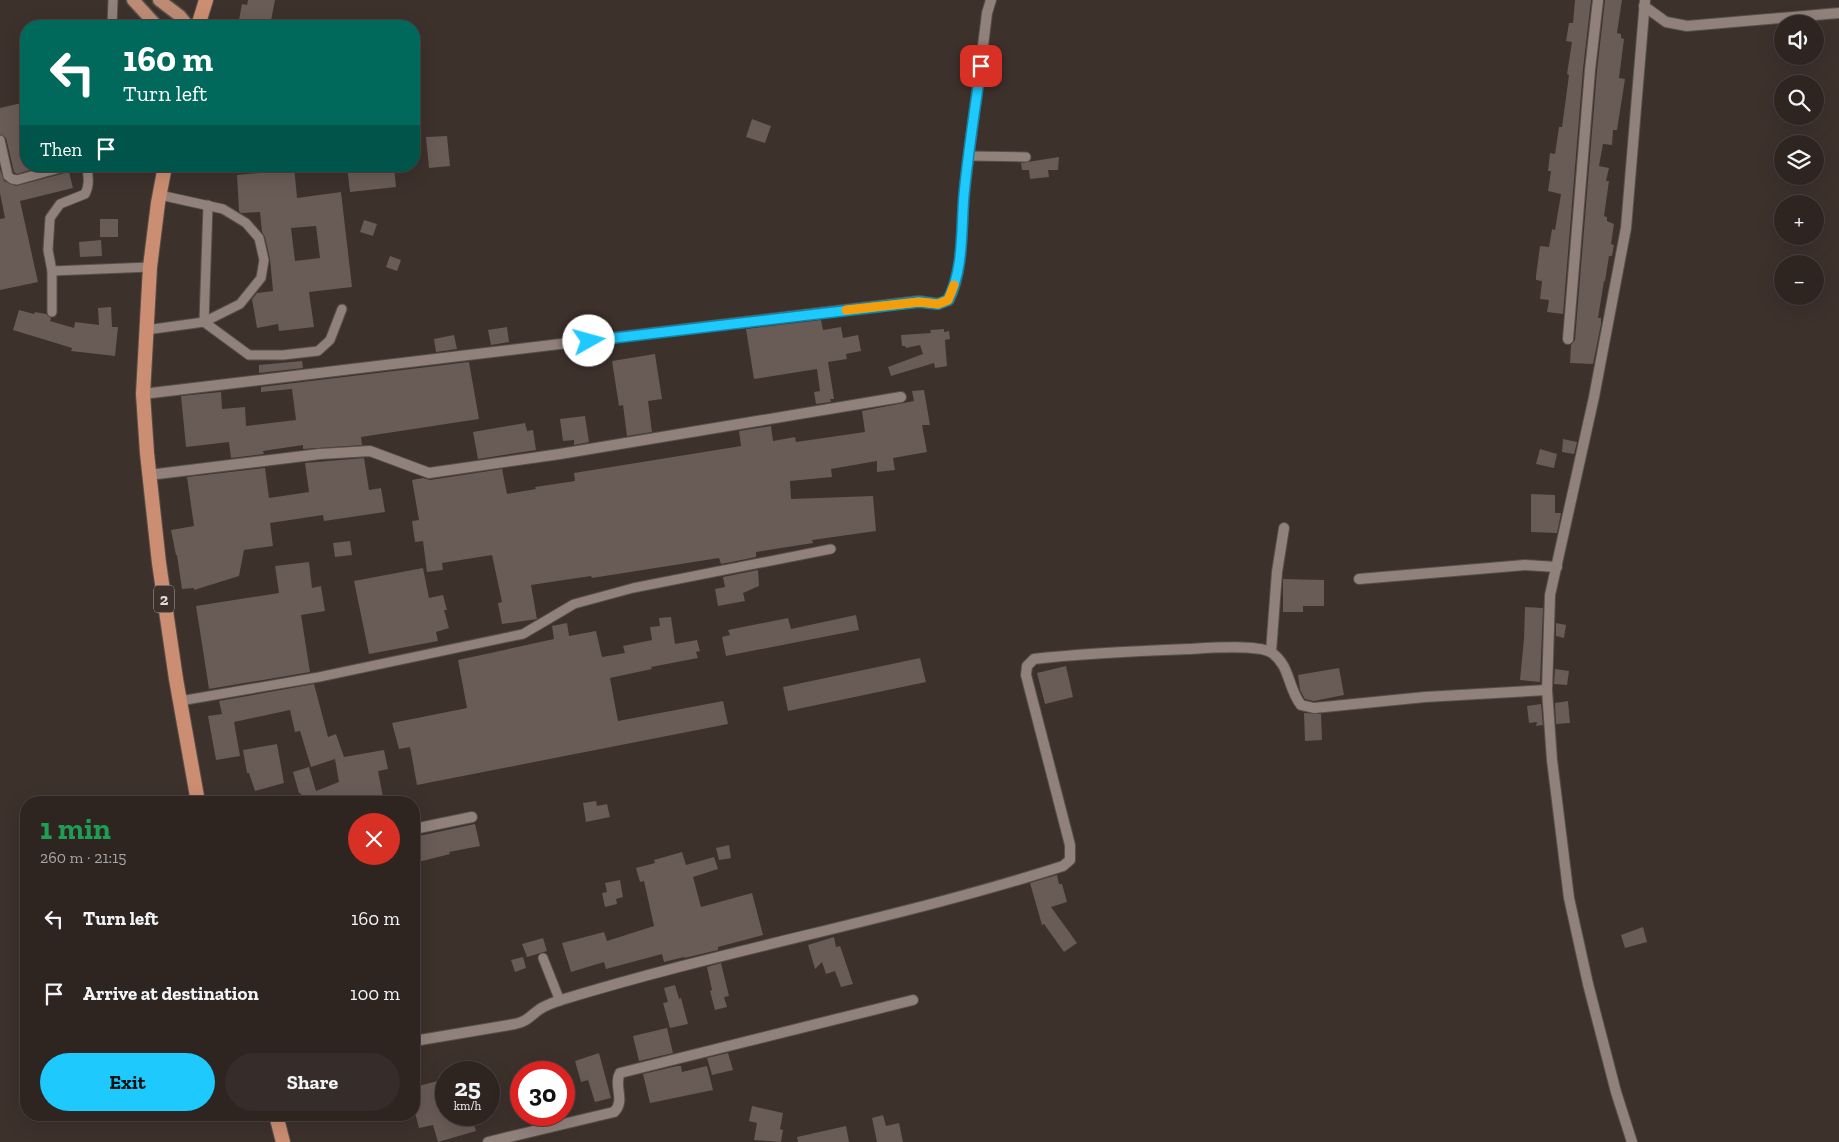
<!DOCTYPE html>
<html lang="en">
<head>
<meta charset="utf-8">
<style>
  body { margin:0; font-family:"Zilla Slab",serif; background:#362d2a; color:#f1f3f6; height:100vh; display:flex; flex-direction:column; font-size:19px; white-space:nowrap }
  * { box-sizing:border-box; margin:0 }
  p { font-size:16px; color:#a7a5a5 }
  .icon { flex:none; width:28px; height:28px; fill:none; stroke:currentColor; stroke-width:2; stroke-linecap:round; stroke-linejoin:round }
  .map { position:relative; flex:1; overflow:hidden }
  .sheet { position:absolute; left:20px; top:796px; width:400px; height:325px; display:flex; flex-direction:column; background:#2e2521; border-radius:20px; box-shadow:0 5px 20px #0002,0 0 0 1px #49423f }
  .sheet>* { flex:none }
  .top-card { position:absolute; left:20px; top:20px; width:400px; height:152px; border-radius:20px; box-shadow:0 5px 20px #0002,0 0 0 1px #49423f; background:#00695c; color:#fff; overflow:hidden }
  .controls { position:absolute; left:1774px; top:15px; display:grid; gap:10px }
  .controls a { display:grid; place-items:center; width:50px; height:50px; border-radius:50%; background:#2e2521; box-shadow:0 5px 20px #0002,0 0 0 1px #49423f; font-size:25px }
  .speed { position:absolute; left:435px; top:1061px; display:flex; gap:10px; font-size:25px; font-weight:700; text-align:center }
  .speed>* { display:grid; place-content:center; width:65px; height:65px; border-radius:50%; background:#2e2521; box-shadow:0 5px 20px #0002,0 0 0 1px #49423f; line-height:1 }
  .speed small { font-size:12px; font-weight:400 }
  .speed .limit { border:8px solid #d22; background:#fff; color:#111 }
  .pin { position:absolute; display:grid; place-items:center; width:42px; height:42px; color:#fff; margin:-21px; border-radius:10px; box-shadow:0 2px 8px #0006 }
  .me { position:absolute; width:55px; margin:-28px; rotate:83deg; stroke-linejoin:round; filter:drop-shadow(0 0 4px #0008) }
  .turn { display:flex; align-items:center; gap:18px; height:105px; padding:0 20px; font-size:22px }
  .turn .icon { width:65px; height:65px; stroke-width:2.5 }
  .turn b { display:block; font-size:35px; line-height:42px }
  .then { display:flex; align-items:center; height:48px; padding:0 20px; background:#0003; gap:10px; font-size:19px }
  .round { display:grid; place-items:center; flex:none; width:52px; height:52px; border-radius:26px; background:#362d2a }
  .overview { display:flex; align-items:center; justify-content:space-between; height:85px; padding:0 20px }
  h1 { font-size:30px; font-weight:700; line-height:38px; color:#1e9e55 }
  .button { display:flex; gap:10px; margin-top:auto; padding:10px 20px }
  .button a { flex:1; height:58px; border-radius:30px; background:#1dc9fd; color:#111; font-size:20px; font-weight:700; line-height:58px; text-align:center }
  .button a+a { background:#362d2a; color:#f1f3f6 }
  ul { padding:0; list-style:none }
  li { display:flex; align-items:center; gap:15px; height:75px; padding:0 20px }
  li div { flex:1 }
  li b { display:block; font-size:19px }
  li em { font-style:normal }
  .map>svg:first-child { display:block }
</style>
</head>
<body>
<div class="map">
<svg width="1839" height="1142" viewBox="0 0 1839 1142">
  <rect width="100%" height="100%" fill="#3d312c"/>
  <g fill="#695b55" fill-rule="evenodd">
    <path d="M248,0H275L270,26H255L256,23L239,20L242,4L247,5Z"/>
    <path d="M1575,0H1591L1583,69L1563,314L1547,312L1549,300L1540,299L1542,281L1536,280V276L1540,246L1549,247L1552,229L1555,230L1561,194L1548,191L1551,171H1548L1550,153L1555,154L1559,127H1562L1569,75L1567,74L1572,42L1566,41L1569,23H1573Z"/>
    <path d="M1605,0H1622L1617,33L1621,34V38L1624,39L1619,78L1625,79L1617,130H1613L1612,145L1603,144L1599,166L1609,168L1606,181H1609L1604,216L1607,217V221L1614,224L1611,244L1614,245L1612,256H1609L1605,281H1604L1598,318H1601V324L1593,364L1570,363L1571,345L1575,340L1597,71Z"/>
    <path d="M26,102V166H43L17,174L14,172L6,138L0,134V108Z"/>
    <path d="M752,119L771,126L765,143L746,137Z"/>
    <path d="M447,136L450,166L429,168L426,137Z"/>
    <path d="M1059,157L1058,170H1048L1049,177L1030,179L1029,170H1022L1021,163Z"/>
    <path d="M259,166H294L297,198L341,192L352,287L309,292L314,327L279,331L278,324L257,328L252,299L257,293L273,291L270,259L265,237L262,232L260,212L241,213L239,211L237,175L260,173ZM316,226L320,258L295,261L291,228Z"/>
    <path d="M347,166H394L396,187L350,192Z"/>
    <path d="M0,169L4,181L16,186L69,172L73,188L20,201L38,282L0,290V219L5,218L0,193Z"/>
    <rect x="100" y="219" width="18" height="18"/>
    <path d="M364,220L377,224L373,236L360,232Z"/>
    <path d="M101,240L102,256L80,257L79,242Z"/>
    <path d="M390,256L401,260L397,271L386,267Z"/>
    <path d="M111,307L112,327H118L115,356L71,351L72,348L13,330L19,310L34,314L35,312L46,314L51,318L50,321L74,328L75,322L99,325L98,308Z"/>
    <path d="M821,320L823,330L841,327L843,338L858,335L861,351L846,354L847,359L828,362L833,392L834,399H830L831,402L816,404L814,392L820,391L817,369L754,379L746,329Z"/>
    <path d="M507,327L509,342L491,345L488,330Z"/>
    <path d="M944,329V332L949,331L950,339L945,340L947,366L935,368L934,363L891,376L888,367L923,354L920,345L906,348L905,346H902L901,335L931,333L930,330Z"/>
    <path d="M454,335L457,349L436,352L434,339Z"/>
    <path d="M655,354L662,399L648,401L652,432L627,436L623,405L619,406L612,361Z"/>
    <path d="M302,361L303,368L259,373V365Z"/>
    <path d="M469,362L479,419L361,437L362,445L303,449V445L263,451L264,454L231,458L229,442L186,447L181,396L221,392L222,409L245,407L246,426L296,420L292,389L261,392V387Z"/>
    <path d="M924,390L930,425H922L927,452L893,458L895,470L877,472V461L831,469L832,477L790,481L791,499L873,496L876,531L812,540L813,543L756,552V557L721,564L719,558L592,578L591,576L531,585L537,619L502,624L498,603L502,602L492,555L442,563L443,570L427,572L423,541L415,542L412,521L419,520L412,480L423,478L430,480L502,469L507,494L536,489L535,487L575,481L574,473L741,446L739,431L771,426L773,441L795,437L796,442L865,432L862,411L914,401L912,391Z"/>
    <path d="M585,416L589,442L574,445V440L563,441L560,419Z"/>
    <path d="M525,423L527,431L533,430L536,450L478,459L473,432Z"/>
    <path d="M1563,439L1577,442L1574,454L1562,452Z"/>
    <path d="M1540,449L1557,454L1554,468L1536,464Z"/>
    <path d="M364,458L369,490L381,488L385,512L324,521L323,515L270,523L273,546L244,550L239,576L194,590V588L182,589L177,555H176L171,530L194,526L187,477L265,468L269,498L309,492L305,463Z"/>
    <path d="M1531,494L1555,495V513H1561L1557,533L1531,532Z"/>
    <path d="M350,541L352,555L335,557L333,543Z"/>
    <path d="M309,562L312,588L321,586L325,611L301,615L310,672L209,689L196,606L279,593L275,566Z"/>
    <path d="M423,568L429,598L443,595L447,610H444L449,628L436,632L438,641L369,654L354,581Z"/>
    <path d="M758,570L759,586L743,593L745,601L718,606L715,589L725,587L723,577Z"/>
    <path d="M1283,579L1324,580V606H1303V612H1283Z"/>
    <path d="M1525,607L1543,608L1540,682L1520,680L1524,639Z"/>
    <path d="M856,615L859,630L726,656L722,637L730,635L728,630L788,618L791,629Z"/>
    <path d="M671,617L675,644L697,640L700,651L696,652L698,658L651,667L652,669L610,678L618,721L723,701L728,724L417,785L410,747L399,749L392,723L467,708L458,660L554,639L552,626L567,623L569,636L596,631L602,657L625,653L623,646L652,640L650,627L660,626L659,618Z"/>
    <path d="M1556,623L1566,625L1564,638L1556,636Z"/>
    <path d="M920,658L926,682L788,711L783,687Z"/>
    <path d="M1066,666L1073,697L1045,704L1037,673Z"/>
    <path d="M1339,668L1344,695L1314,701L1305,699L1300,690L1298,675Z"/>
    <path d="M1555,669L1569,671L1567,685L1554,684Z"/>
    <path d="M314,684L328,737L336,734L344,757L338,758L384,750L388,769L378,771L383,797L349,802H288L302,796L300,793H299L293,772L309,767L316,791L339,782L335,759L311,767L300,731L295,732L290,710L234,722L240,756L216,760L208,716L222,714L219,701Z"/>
    <path d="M1568,701L1570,723L1556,724L1555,703Z"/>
    <path d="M1541,704L1543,725L1536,726L1537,722L1529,723L1527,706Z"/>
    <path d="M1304,713L1321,714L1322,740L1305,741Z"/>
    <path d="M277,744L284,783L255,791L249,773H247L243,750Z"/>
    <path d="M596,801L597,806L607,804L610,817L586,822L583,803Z"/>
    <path d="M475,824L480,846L449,852L450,854L414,863V837Z"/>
    <path d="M729,845L731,858L719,860L716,848Z"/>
    <path d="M682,852L686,865L714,857L718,869L693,877L701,907L752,893L763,935L718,947V950L684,958V957L664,962L662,954L606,969L604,962L571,972L562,943L604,932L607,941L654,926L644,881L640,882L636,868L655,863L654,860Z"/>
    <path d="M1057,875L1059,884H1062L1067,902L1051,907L1077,943L1064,952L1044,924L1042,925L1030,883Z"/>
    <path d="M620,880L623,897L616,899L617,904L605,907L602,893L607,892L605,883Z"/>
    <path d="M1643,927L1647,942L1625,948L1621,935Z"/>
    <path d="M834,937L836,947L840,946L853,984L841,987L835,971L826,974L822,962L815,969L808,945Z"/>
    <path d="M543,938L547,951L527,957L522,944Z"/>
    <path d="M523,957L526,968L515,972L511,960Z"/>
    <path d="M721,963L729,996L724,997L727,1007L715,1010L710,991L712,990L707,967Z"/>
    <path d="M675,985L679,999L681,998L688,1024L670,1028L663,1003L668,1002L664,988Z"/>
    <path d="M667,1028L673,1053L639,1061L633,1036Z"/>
    <path d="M599,1053L611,1098L595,1102L588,1080L581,1082L575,1061Z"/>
    <path d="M728,1053L733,1070L712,1075L707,1058Z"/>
    <path d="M677,1066H681L682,1072L707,1066L713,1090L650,1103L643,1074Z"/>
    <path d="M446,1079V1115H471L476,1131L438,1142L433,1125L419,1128L414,1109V1087Z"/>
    <path d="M752,1106L783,1113L780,1129L783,1130L781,1142L754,1140L757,1123L749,1121Z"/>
    <path d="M883,1115L886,1126L899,1123L903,1142H877L872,1118Z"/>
    <path d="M846,1126L849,1142H798L797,1137Z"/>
  </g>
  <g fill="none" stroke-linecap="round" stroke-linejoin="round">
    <g stroke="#594f4a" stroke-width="11">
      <g id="service">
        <path d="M112,26L113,0"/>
        <path d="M0,140L8,176L12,179L17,180L67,166"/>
        <path d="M969,156L1026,157"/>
        <path d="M208,205L204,322L249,355H283L318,351L330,340L342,309"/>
        <path d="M52,271L150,267"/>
        <path d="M52,312V271L48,250L50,218L60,204L85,194C90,185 88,176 87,166"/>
        <path d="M146,330L204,322L240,304L261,278L264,260L259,238L246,223L223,209L160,195"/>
        <path d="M180,701L319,677L523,634L574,604L633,588L831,549"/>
        <path d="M543,958L560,1001"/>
      </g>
    </g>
    <g stroke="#594f4a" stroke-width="12">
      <g id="minor">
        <path d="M1644,6L1666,22L1687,26L1839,13"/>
        <path d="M1568,339L1590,70L1598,0"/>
        <path d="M143,394L919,301L938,304L949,300C964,269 961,229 964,195C971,134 980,73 987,13L991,0"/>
        <path d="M149,475L320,454L370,451L429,473L560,454L901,397"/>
        <path d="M1359,579L1525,565L1557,567"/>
        <path d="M1271,652L1277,572L1284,528"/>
        <path d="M414,829L472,817"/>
        <path d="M414,1041L515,1024C528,1021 530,1016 540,1009C546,1005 555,1002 561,1000C727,949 898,919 1063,866L1070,860V845L1026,675L1027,666L1034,659C1085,653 1137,651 1189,649C1207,648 1259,644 1272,653C1290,665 1288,689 1301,705L1314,708L1425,697L1547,690"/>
        <path d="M488,1142L614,1112C626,1101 613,1085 620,1073L913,1000"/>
        <path d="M1632,1142L1616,1092L1588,984L1569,898L1552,760L1547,690L1550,595L1594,397L1626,228L1645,0"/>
      </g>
    </g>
    <g stroke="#594f4a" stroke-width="15">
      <g id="primary">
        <path d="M133,0L157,26"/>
        <path d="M159,0L180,16L188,26"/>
      </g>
    </g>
    <g stroke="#594f4a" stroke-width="16">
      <g id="trunk">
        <path d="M198,26L206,0"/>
        <path d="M165,166L158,203L150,267L143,394L147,453L159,563L176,679L198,802"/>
        <path d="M276,1115L283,1142"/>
      </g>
    </g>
    <use href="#service" stroke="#90817b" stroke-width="9"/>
    <use href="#minor" stroke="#90817b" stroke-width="10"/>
    <use href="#primary" stroke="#bd8b74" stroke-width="12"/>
    <use href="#trunk" stroke="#cc8e72" stroke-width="14"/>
  </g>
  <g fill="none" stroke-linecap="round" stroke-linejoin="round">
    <g stroke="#1383a4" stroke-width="12">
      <path id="route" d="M589,341L919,302L938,304L948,300C964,269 961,229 964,195C968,152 975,109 981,66"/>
    </g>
    <use href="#route" stroke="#1dc9fd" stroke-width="9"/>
    <path stroke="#f59e0b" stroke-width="9" d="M846,310L919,302L938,304L948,300L954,285"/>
  </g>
  <g text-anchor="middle" stroke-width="4" stroke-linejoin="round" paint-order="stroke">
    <rect fill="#3d312c" stroke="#b0a7a3" stroke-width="1" x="154" y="585.5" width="20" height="27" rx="4"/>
    <g font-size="16" font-weight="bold" fill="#e2dad6">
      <text x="164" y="605">2</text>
    </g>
  </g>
</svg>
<div class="controls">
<a><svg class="icon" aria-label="sound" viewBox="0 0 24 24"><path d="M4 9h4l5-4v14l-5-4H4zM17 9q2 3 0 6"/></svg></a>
<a><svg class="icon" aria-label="search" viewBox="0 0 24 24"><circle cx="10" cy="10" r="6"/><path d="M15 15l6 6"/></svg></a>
<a><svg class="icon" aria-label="layers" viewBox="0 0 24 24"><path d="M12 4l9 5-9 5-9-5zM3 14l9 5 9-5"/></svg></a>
<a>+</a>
<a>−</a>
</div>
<div class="speed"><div>25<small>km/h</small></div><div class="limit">30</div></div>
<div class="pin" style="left:981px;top:66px;background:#d93025"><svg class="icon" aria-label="arrive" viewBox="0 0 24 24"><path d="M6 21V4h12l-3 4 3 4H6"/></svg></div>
<svg class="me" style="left:589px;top:341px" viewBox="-20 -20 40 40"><circle r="19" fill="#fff"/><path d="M0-13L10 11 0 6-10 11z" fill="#1dc9fd"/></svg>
<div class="top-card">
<div class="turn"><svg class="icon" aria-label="left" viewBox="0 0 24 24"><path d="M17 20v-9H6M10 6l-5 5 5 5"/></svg><div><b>160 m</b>Turn left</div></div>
<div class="then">Then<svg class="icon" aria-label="arrive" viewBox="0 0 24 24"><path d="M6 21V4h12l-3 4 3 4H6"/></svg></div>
</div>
<section class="sheet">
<div class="overview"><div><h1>1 min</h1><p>260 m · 21:15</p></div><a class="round" style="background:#d93025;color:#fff"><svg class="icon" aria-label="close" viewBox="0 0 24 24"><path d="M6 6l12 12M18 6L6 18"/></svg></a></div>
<ul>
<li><svg class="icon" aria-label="left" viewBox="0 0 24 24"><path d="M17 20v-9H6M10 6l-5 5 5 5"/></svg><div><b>Turn left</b></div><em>160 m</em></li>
<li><svg class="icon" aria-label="arrive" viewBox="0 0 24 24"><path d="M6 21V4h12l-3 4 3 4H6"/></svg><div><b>Arrive at destination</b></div><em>100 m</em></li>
</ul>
<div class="button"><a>Exit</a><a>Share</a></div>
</section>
</div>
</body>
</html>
